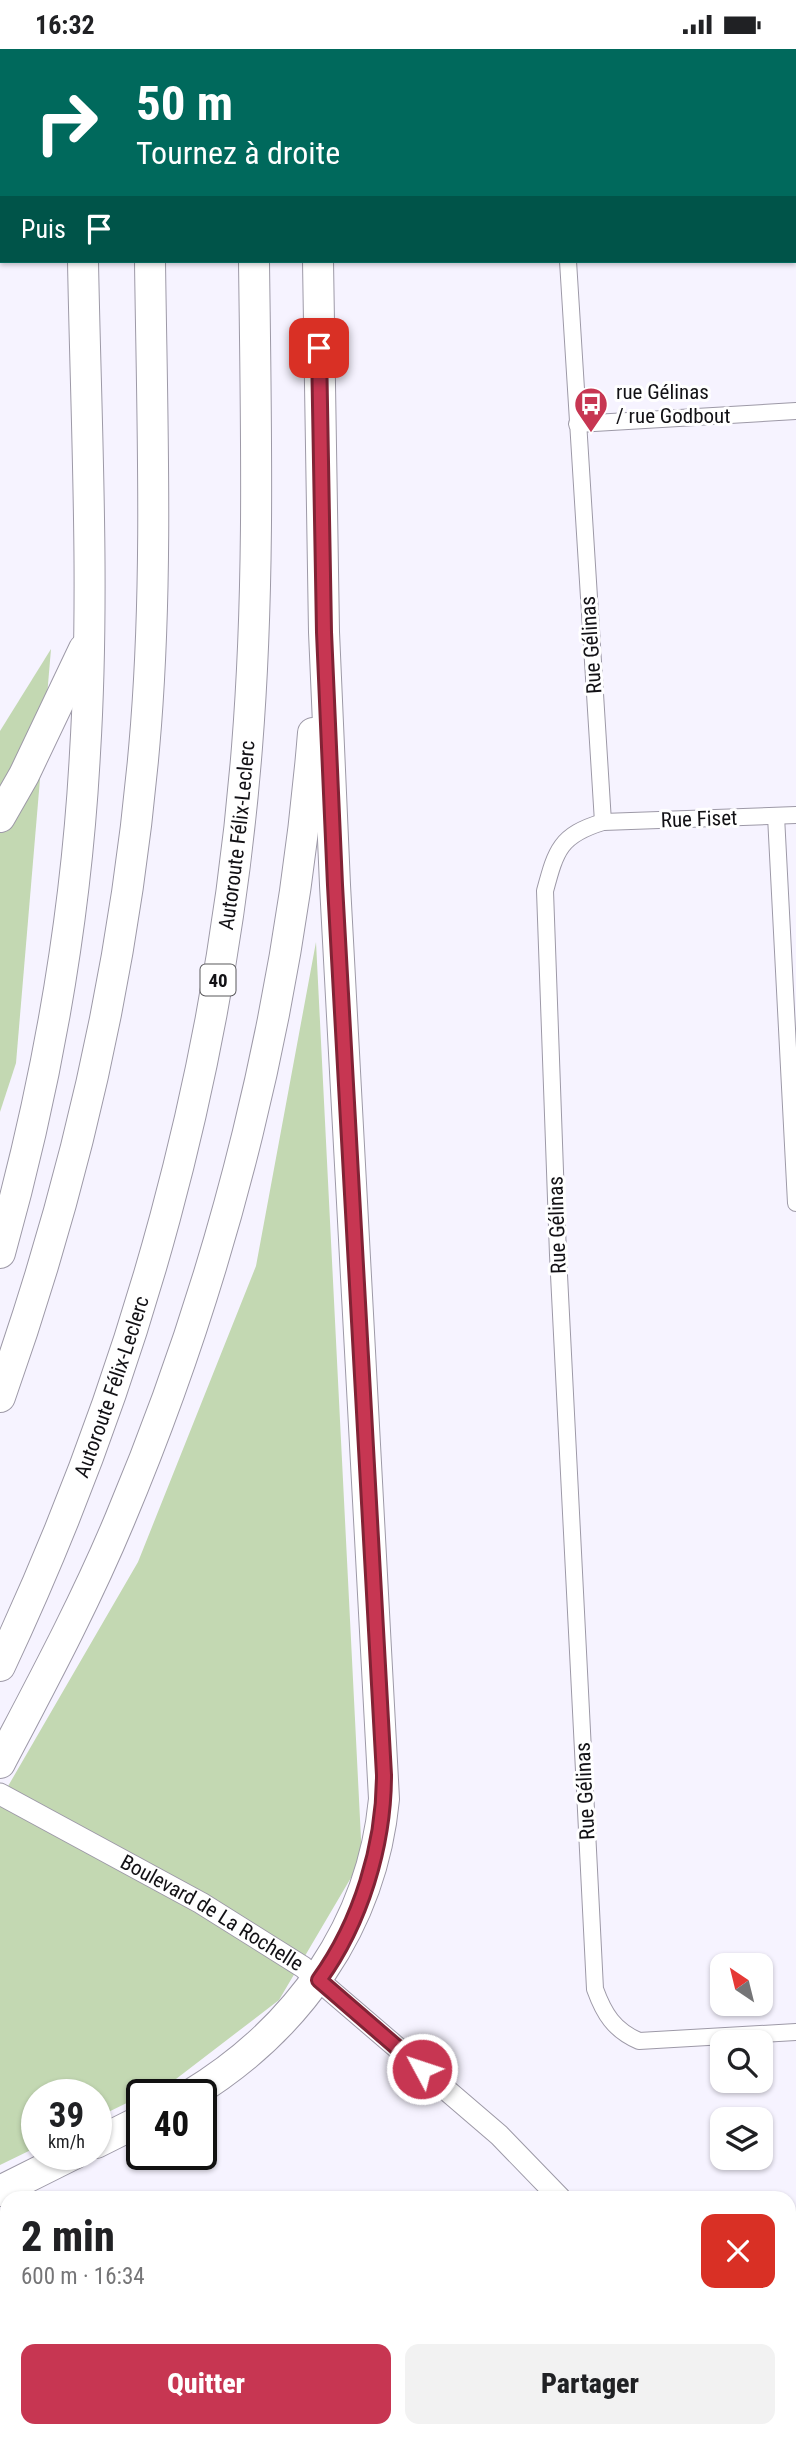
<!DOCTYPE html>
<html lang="fr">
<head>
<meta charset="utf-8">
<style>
  body { margin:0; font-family:"Roboto Condensed",sans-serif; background:#f2f2f2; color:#202124; height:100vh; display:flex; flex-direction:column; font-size:26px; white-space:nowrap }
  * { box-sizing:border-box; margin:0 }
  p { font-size:23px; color:#757577 }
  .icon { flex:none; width:38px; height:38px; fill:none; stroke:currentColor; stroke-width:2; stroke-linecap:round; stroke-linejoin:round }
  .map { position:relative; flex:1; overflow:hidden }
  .sheet { position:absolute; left:0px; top:2142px; width:796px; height:247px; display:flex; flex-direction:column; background:#fff; border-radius:21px 21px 0 0; box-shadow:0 2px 5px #0004 }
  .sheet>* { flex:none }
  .banner { position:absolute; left:0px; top:0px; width:796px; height:214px; box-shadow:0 2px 5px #0004; background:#00695c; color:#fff; overflow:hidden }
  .needle { width:46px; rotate:325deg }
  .buttons { position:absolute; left:710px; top:1904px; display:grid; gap:14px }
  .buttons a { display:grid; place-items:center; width:63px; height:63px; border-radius:14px; background:#fff; box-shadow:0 2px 5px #0004; font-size:35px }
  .speed { position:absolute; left:21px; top:2030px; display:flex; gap:14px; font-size:35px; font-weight:700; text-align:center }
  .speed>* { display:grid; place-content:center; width:91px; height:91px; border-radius:50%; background:#fff; box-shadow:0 2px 5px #0004; line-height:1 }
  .speed small { font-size:18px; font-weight:400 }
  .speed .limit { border:4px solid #111; border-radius:10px; background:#fff; color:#111 }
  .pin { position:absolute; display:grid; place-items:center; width:60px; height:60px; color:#fff; margin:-30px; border-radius:14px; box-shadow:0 4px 10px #0006 }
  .me { position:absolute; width:77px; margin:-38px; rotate:310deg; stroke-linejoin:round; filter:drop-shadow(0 0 5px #0008) }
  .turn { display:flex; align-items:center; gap:24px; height:147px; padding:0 21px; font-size:32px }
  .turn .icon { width:91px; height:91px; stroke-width:2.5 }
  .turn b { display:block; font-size:49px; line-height:60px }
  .then { display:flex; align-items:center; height:66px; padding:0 21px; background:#0003; gap:14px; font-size:26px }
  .round { display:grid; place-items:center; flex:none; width:74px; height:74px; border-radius:14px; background:#f2f2f2 }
  .summary { display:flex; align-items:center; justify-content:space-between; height:119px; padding:0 21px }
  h1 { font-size:42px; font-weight:800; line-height:52px }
  .action { display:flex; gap:14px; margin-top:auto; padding:14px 21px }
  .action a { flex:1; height:80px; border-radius:14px; background:#c73652; color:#fff; font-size:28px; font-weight:800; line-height:80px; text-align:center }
  .action a+a { background:#f2f2f2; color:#202124 }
  .status { display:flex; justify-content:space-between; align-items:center; height:49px; padding:0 35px; background:#fff; direction:ltr }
  .status svg { height:19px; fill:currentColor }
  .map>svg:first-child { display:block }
</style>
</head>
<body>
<div class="status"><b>16:32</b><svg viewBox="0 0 49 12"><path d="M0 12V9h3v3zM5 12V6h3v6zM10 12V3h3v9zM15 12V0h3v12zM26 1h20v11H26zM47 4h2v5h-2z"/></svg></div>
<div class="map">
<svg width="796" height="2388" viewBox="0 0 796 2388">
  <rect width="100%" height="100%" fill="#f6f3ff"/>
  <g fill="#c3d8b2">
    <path d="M51,600L16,1014L0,1063V682Z"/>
    <path d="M316,893L362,1810L279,1951L176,2030L96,2069V2046H37V2098L0,2116V1751L138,1513L256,1217Z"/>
  </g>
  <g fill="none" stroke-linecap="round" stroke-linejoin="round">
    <g stroke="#9d99a7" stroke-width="18">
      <g id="minor">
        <path d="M556,0V2"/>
        <path d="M792,0V2"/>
        <path d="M794,50L796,77"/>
        <path d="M568,212L603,773"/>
        <path d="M577,375L796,362"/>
        <path d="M796,766L603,773C560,786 556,801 545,842L558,1206L595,1940C604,1965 614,1981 639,1992L796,1983"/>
        <path d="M776,767L796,1154"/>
        <path d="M0,2342L7,2339"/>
        <path d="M387,2382L391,2388"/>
      </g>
    </g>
    <g stroke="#9d99a7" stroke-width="23">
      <g id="tertiary">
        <path id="s1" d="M0,1745L201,1854L303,1918L499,2086L560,2149"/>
        <path d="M737,2382L742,2388"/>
      </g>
    </g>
    <g stroke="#9d99a7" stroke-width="32">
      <g id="motorway">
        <path d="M80,0V2"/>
        <path d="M147,0V2"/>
        <path d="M251,0V2"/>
        <path d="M315,0V2"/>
        <path d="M0,768L24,726L84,600"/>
        <path d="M0,1204C46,1040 76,874 85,704C95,541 86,375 83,212"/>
        <path d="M0,1348C77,1131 128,906 146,676C158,521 152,366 150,212"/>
        <path id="s2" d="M0,1617C136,1328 222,1016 247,698C260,536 256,374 254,212"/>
        <path d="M0,1714C42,1634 85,1554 120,1470C225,1221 291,953 313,684"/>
        <path d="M190,2046C297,1981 372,1877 384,1750L335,836L324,583L318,212"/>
        <path d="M96,2094L142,2071"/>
        <path d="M0,2142L74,2105"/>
      </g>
    </g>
    <use href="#minor" stroke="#fff" stroke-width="16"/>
    <use href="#tertiary" stroke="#fff" stroke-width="21"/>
    <use href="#motorway" stroke="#fff" stroke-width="30"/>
  </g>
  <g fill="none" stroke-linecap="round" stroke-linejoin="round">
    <g stroke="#812335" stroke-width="18">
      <path id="route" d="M319,299L324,583L335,836L384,1726C384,1796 361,1873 319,1931L422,2020"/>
    </g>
    <use href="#route" stroke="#c73652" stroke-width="12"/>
  </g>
  <defs>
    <g id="bus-pin" transform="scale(1.75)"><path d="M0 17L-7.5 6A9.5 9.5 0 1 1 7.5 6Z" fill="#c73652" stroke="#fff"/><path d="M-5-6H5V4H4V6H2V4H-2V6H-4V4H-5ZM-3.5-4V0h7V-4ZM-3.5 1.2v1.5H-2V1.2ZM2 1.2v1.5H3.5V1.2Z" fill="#fff"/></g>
  </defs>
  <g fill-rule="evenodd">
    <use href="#bus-pin" x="591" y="355"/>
  </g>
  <g text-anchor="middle" stroke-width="6" stroke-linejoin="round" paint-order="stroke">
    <rect fill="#fff" stroke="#59585b" stroke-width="2" x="200.5" y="915.5" width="35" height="31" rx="5"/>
    <g font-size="19" font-weight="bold" fill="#121115">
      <text x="218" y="938">40</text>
    </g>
    <g font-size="21" fill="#121115" stroke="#fff" text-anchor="start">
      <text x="616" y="350">rue Gélinas<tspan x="616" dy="24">/ rue Godbout</tspan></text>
    </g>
    <g font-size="21" fill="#121115" stroke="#fff">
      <text transform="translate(591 596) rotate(-94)" y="7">Rue Gélinas</text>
      <text transform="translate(699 770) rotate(-2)" y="7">Rue Fiset</text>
      <text dy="7" stroke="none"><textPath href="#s2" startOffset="868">Autoroute Félix-Leclerc</textPath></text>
      <text transform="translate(557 1176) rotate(-92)" y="7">Rue Gélinas</text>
      <text dy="7" stroke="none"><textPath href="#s2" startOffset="301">Autoroute Félix-Leclerc</textPath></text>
      <text transform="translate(585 1742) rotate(-93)" y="7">Rue Gélinas</text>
      <text dy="7" stroke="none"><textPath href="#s1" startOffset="243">Boulevard de La Rochelle</textPath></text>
    </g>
  </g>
</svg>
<div class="buttons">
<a><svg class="needle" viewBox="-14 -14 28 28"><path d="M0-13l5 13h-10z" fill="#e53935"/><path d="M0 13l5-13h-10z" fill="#757577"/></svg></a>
<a><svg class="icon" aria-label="search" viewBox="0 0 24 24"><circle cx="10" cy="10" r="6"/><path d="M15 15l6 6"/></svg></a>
<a><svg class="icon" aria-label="layers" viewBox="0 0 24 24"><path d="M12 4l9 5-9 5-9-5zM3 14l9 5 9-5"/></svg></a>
</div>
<div class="speed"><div>39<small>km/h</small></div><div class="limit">40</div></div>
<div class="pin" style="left:319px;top:299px;background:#d93025"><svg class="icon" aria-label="arrive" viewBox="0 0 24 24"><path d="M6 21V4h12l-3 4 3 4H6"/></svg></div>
<svg class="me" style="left:422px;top:2020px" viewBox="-20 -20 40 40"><circle r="17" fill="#c73652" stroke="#fff" stroke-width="3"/><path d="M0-11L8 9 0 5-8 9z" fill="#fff"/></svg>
<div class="banner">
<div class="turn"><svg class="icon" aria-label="right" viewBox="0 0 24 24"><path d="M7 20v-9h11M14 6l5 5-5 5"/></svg><div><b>50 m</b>Tournez à droite</div></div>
<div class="then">Puis<svg class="icon" aria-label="arrive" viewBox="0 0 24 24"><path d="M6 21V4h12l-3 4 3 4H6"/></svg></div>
</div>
<section class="sheet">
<div class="summary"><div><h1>2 min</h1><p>600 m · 16:34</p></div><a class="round" style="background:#d93025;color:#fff"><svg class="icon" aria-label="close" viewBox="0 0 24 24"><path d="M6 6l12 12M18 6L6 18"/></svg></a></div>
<div class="action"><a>Quitter</a><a>Partager</a></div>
</section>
</div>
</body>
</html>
